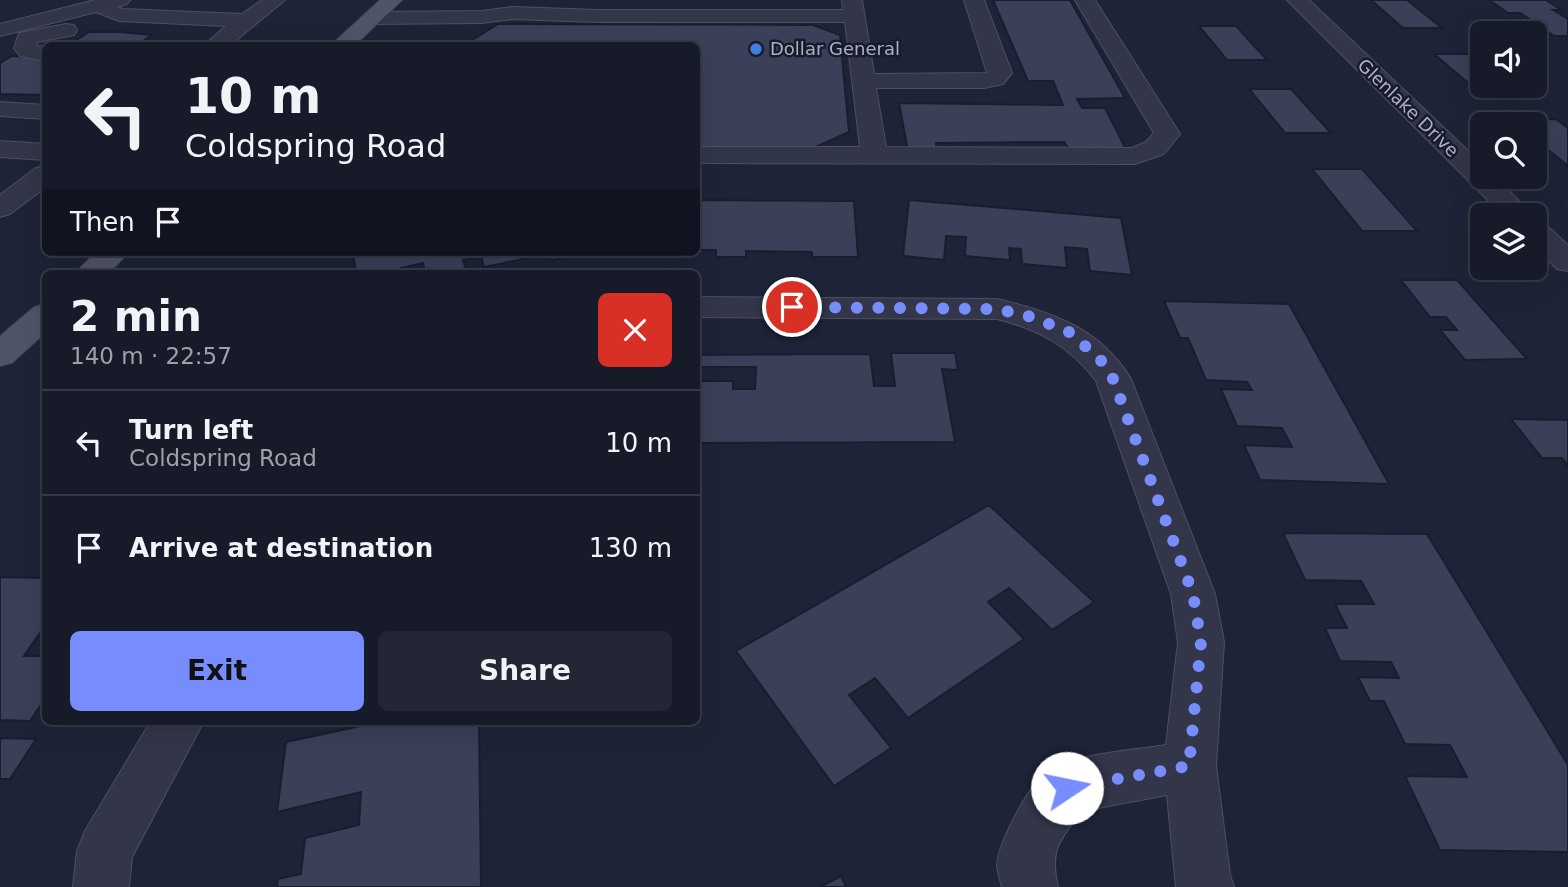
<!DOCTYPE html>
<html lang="en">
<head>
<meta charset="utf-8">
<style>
  body { margin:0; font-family:"DejaVu Sans",sans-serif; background:#232735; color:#f1f3f6; height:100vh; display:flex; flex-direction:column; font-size:26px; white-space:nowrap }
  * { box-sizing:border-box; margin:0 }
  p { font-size:23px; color:#9ea1a8 }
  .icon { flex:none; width:38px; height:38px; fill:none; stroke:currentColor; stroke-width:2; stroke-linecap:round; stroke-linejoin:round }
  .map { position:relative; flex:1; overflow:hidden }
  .sheet { position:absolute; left:42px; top:270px; width:658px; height:455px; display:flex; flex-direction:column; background:#161a29; border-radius:10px; box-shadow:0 7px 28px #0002,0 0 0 2px #353846 }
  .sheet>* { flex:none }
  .guide { position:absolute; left:42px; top:42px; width:658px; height:214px; border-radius:10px; box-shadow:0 7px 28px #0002,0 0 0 2px #353846; background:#161a29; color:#f1f3f6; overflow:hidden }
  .fabs { position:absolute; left:1470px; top:21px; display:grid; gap:14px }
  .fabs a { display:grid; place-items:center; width:77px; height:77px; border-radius:10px; background:#161a29; box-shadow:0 7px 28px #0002,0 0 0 2px #353846; font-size:35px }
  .pin { position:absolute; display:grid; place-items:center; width:60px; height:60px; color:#fff; margin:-30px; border:4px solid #fff; border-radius:50%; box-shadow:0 2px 7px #0007 }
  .me { position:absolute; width:77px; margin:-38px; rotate:79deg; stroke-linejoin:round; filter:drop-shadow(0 0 5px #0008) }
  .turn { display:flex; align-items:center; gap:24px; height:147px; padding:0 28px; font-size:32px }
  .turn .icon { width:91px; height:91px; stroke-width:2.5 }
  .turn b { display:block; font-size:49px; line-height:60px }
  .then { display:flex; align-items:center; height:66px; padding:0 28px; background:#0003; gap:14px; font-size:26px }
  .round { display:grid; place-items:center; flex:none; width:74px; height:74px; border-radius:10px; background:#232735 }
  .head { display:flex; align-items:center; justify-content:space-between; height:119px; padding:0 28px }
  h1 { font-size:42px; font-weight:700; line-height:52px }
  .action { display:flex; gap:14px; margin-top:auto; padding:14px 28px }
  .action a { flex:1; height:80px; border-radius:10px; background:#788dfd; color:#111; font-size:28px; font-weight:700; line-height:80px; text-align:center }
  .action a+a { background:#232735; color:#f1f3f6 }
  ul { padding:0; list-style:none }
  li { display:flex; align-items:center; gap:21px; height:105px; padding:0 28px; border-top:2px solid #353846 }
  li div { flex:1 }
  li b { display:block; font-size:26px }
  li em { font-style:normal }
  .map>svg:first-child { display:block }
</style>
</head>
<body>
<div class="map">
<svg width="1568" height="887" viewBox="0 0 1568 887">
  <rect width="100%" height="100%" fill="#1e2337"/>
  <g fill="#3a4058" stroke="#1a1d2e" stroke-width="2">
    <path d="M993,0H1070L1125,98L1077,99L1082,108H1105L1126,149L1070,150L1064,142L936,143V151H908L899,103L1063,105L1053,81H1028Z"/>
    <path d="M1371,0H1407L1442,28H1403Z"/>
    <path d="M1489,0H1546L1561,10H1553L1568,19V36H1554L1520,13H1508Z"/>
    <path d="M498,24L813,25L840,35L849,132L809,150L696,149V46H463Z"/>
    <path d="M1199,26H1236L1267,60H1227Z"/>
    <path d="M89,32H120L152,35L136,46H67Z"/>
    <path d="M1434,54H1475L1482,60V86H1515L1522,92H1479Z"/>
    <path d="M12,56L46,57V95L0,94V63Z"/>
    <path d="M1249,89H1291L1331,133H1285Z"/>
    <path d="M1556,119L1568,128V166L1535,139V124H1517L1512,120Z"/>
    <path d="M1312,169H1362L1417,231H1362Z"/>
    <path d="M696,200L854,201L858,257H812V252L746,251V257H716V250H697L700,233H696Z"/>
    <path d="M909,200L1121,218L1132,275L1090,271L1087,249L1065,247L1067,268L1022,264L1021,249L1009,248L1010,260L965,256L966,237L946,236L944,260L903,256Z"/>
    <path d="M353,252H526L528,258L484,267L481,256L463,260L466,270L450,273H425L423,263L401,268V273H356Z"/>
    <path d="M549,252H589L552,260Z"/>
    <path d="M637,252H677L676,256H636Z"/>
    <path d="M1401,280H1457L1527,359L1465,360L1440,330H1457L1446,317H1430Z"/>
    <path d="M1164,301L1289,304L1389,484L1260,480L1244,445L1292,447L1282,428L1237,426L1221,389L1252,390L1247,382L1206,380L1188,338H1180Z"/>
    <path d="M891,353H955L958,370L942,369L955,442L696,443V381H733V389H755L756,367H696V355L870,354L874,386H895Z"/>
    <path d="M1511,419L1568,420V466L1562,458H1542Z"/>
    <path d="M989,505L1094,602L1052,630L1009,588L988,602L1024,639L908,718L875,678L849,695L891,748L834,786L736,651Z"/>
    <path d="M1283,533L1427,534L1568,765V852L1440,850L1405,776L1467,777L1450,745L1405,744L1384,701H1370L1358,677L1399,678L1391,662L1340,661L1325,628H1347L1335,604H1374L1361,581L1305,580Z"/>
    <path d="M0,577L46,578V630H42L24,656H46V697L30,721L0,720Z"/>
    <path d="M384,721H479L481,887H277L278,879L301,874L305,838L359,825L361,792L277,812L286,742Z"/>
    <path d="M0,738L36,739L10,779H0Z"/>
    <path d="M841,876L846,887H820Z"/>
  </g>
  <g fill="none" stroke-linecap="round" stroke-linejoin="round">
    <g stroke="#4c5063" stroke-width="2">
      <g id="minor">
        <path d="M95,0H130L127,4L117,7L123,9L242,14L262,0H285L229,46H203L226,26L119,21L96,12L0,36V24Z"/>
        <path d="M842,0H862L874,74L987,73L964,0H984L1012,73L1003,84L984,88H876L886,147L1132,148L1146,142L1154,133L1075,0H1095L1180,134L1164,154L1135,164L696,163V147H860L845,22H597L512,19L482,23L372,24L365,22L362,18L365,14L372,12L482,11L512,7L597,10H843Z"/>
        <path d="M1287,0H1309L1482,164V177H1495L1533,215H1503Z"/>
        <path d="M66,24L74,25L77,30L74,35L37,42L36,46L46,47V61L20,56L14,48L19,33Z"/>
        <path d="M0,102L46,105V119L0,116Z"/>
        <path d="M0,141L46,144V160L0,157Z"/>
        <path d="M46,166V187L10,214L0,217V195L36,168Z"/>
        <path d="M1535,221L1545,224L1568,245V271L1557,269L1535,246Z"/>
        <path d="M696,297L997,299C1052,312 1100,328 1131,379L1215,594L1224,642L1216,766L1230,875L1234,887H1176L1167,795L1082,811C1060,841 1049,848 1058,887H1002C1000,880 998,873 997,866C997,844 1031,780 1051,769C1076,754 1136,750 1166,745L1178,642L1171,594L1096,381C1071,347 1038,329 997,319L696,317Z"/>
        <path d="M151,721H204L132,857L129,887H73L77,851L85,831Z"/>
      </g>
    </g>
    <g stroke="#3b3f51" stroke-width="2">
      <g id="major">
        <path d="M380,0H402L354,46H330Z"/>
        <path d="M96,252H129L109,273H75Z"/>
        <path d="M46,304V332L12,363L0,366V336L34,307Z"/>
      </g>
    </g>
    <use href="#minor" fill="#323648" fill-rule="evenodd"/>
    <use href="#major" fill="#505468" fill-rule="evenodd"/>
  </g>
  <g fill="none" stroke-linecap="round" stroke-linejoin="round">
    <path stroke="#788dfd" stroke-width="12" stroke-dasharray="0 21.6" d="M792,307L996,309L1032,317L1069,332L1100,359L1113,379L1193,594L1201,642L1189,766L1067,788"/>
  </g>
  <circle fill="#3f7fe0" stroke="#181b2c" stroke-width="2.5" cx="756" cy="49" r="7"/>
  <g text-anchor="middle" stroke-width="5" stroke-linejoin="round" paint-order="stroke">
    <g font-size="18" fill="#acb0c5" stroke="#181b2c" text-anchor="start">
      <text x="770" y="55">Dollar General</text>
    </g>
    <g font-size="18" fill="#acb0c5" stroke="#181b2c">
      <text transform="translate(1408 108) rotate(44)" y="6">Glenlake Drive</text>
    </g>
  </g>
</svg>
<div class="fabs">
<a><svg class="icon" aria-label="sound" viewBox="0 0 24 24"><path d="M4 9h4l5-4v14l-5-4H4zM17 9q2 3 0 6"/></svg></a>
<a><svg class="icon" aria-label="search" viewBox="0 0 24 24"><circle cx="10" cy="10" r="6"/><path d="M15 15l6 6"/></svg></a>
<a><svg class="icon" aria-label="layers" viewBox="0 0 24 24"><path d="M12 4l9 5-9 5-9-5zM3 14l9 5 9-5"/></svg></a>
</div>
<div class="pin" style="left:792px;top:307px;background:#d93025"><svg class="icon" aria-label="arrive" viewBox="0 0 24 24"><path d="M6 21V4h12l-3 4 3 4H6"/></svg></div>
<svg class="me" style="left:1067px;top:788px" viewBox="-20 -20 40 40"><circle r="19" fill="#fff"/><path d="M0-13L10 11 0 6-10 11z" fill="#788dfd"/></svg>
<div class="guide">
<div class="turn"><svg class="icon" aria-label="left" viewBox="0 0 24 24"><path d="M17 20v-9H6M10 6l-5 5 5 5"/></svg><div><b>10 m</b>Coldspring Road</div></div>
<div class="then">Then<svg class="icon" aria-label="arrive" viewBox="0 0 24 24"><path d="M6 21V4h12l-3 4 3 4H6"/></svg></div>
</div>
<section class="sheet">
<div class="head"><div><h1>2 min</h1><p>140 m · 22:57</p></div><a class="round" style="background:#d93025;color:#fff"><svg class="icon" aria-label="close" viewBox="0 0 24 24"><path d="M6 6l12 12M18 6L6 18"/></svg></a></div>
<ul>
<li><svg class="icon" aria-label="left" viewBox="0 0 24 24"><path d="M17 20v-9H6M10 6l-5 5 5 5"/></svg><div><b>Turn left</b><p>Coldspring Road</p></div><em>10 m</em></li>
<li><svg class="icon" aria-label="arrive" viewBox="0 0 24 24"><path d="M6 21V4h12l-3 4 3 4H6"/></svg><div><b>Arrive at destination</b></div><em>130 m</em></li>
</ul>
<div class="action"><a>Exit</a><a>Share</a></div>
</section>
</div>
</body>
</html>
